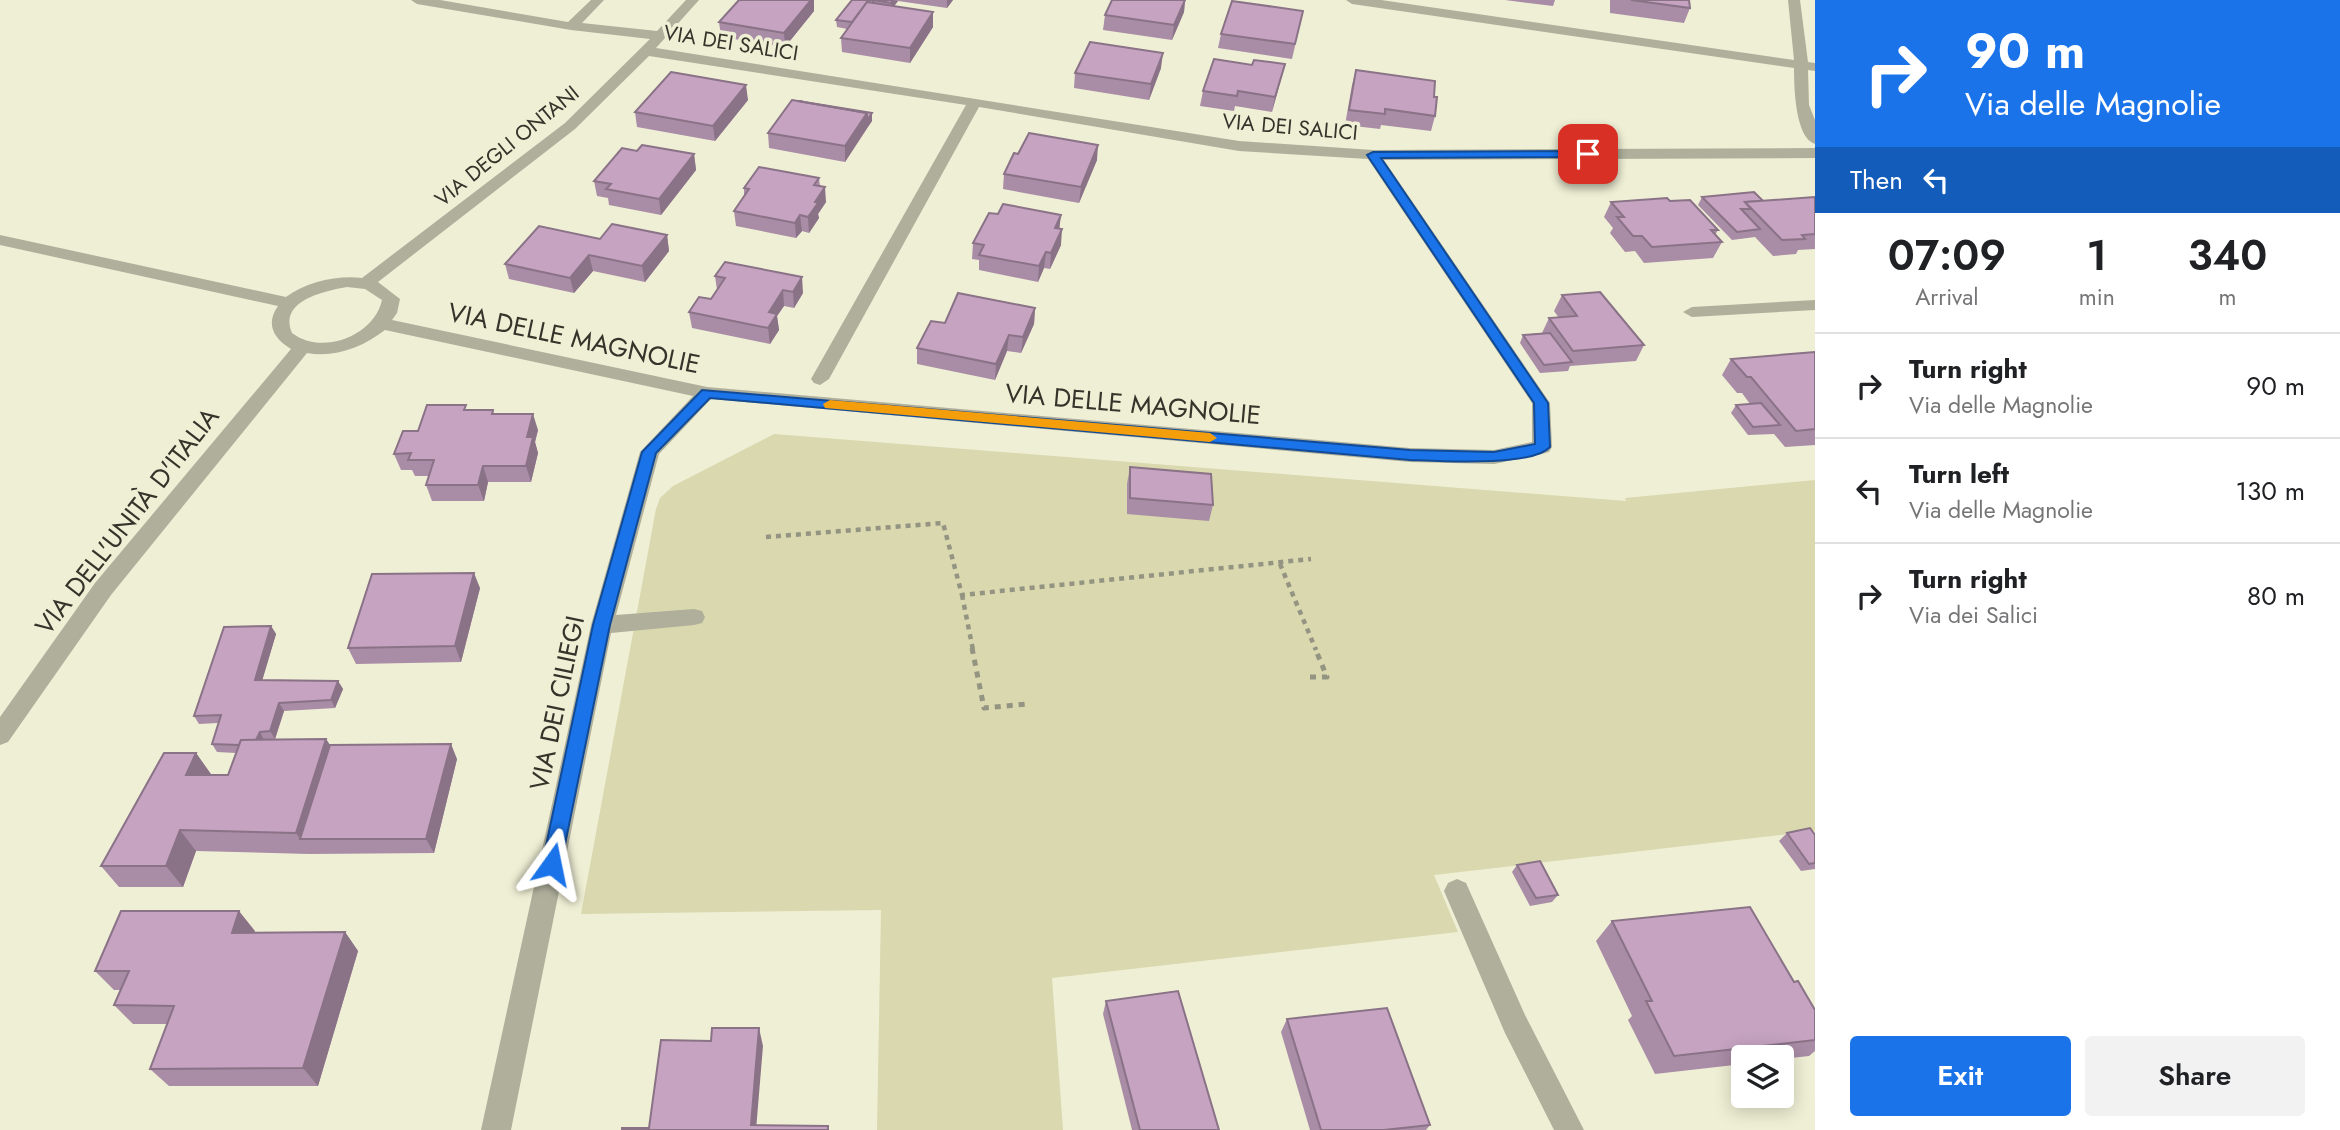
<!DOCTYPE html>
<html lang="en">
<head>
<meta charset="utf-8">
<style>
  body { margin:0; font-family:Jost,sans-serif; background:#f2f2f2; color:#202124; height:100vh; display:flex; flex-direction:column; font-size:26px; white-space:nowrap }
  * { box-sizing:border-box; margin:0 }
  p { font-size:23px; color:#757577 }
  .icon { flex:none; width:38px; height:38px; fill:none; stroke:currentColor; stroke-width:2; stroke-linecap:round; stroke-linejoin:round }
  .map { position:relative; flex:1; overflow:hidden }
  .side { display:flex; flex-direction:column; background:#fff; width:525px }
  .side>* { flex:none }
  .hud { background:#1a73e8; color:#fff; overflow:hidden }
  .buttons { position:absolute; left:1731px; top:1045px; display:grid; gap:14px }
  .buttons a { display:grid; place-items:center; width:63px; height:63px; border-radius:7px; background:#fff; box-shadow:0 4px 18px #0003; font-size:35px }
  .pin { position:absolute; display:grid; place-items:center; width:60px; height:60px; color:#fff; margin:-30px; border-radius:14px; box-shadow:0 4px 10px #0006 }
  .me { position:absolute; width:77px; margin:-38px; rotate:12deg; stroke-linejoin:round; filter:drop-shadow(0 0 5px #0008) }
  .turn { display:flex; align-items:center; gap:24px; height:147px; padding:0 35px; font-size:32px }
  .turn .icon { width:91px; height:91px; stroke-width:2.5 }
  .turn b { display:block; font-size:49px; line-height:60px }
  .then { display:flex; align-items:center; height:66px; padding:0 35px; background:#0003; gap:14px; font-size:26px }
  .eta { display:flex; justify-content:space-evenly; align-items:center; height:119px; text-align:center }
  .eta b { font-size:42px; font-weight:600; line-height:49px }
  .cta { display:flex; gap:14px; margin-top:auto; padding:14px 35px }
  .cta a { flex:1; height:80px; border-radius:7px; background:#1a73e8; color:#fff; font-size:28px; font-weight:600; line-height:80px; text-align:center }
  .cta a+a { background:#f2f2f2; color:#202124 }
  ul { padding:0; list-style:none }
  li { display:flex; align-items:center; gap:21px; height:105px; padding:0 35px; border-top:2px solid #e0e0e0 }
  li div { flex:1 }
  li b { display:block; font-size:26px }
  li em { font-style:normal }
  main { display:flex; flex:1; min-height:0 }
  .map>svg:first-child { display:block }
</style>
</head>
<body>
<main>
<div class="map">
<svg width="1815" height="1130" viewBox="0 0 1815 1130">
  <rect width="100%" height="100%" fill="#efefd5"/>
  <path fill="#d9d8af" d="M774,434L1626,501L1625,498L1815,480V831L1434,875L1458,932L1052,978L1063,1130H877L881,910L581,914L656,509L660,498L673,486Z"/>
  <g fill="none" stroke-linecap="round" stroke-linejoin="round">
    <g stroke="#949482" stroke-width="4.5" stroke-dasharray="5 5" stroke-linecap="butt">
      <path d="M766,537L943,523L962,595L1311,559"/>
      <path d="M1280,564L1316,650"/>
      <path d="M962,595L973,650"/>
    </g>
    <g stroke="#949482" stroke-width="5" stroke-dasharray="6 6" stroke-linecap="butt">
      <path d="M972,648L984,708L1027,704"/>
      <path d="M1310,677H1327L1315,648"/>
    </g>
    <g fill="#afaf9c" fill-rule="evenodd">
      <path d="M411,0H440L568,22L591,0H604L582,23L657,31L686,0H699L656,48L1239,141L1373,150L1815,148V158L1384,160L1550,403L1552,447L1549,452L1542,454L1494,464L1410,462L711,399L659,454L616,615L694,609L702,611L705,617L702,623L694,625L611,633L511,1130H481L591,625L640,452L693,396L385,330C363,347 335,358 307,353L111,595L8,742L0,745V717L95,583L291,349C274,339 265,324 278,306L0,245V235L286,297C306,282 338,275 362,278L565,123L650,39L571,30L417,4ZM649,56L966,105L811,379L814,383L820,385L829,379L979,107L1239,151L1368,159L1532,403V442L1494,450L1410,448L707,387L392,320L397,313L400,299L378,282L575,129ZM347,287L365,289L382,300C374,336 322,356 292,333C278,301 324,291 347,287Z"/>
      <path d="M1346,0H1381L1794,60L1788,0H1800L1808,62L1815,63V71L1808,70L1809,105L1815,120V144C1795,138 1794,86 1794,68L1352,4Z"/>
      <path d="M1815,300V310L1692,317L1683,312L1692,307Z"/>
      <path d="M1457,879L1466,883L1525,1015L1584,1130H1554L1505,1033L1444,891L1448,883Z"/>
    </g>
  </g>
  <g fill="#a98ca6">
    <path d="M852,0H953L947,8L898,1L894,6L933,12V27L910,63L842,52L841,38L847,29L837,27L836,20Z"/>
    <path d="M1112,0H1185L1184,12L1172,40L1103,30L1105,15Z"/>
    <path d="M1505,0H1555L1553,6Z"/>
    <path d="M1610,0H1689L1690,8L1684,23L1610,13Z"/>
    <path d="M814,11L785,47L721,37L719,22Z"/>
    <path d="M1303,11L1292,59L1218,48L1221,34Z"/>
    <path d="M1161,68L1149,100L1074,88L1075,73Z"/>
    <path d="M1356,70L1434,97L1435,116L1431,131L1381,125L1380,129L1345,125L1352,85Z"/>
    <path d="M1281,79L1272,112L1235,106L1234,111L1200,106L1203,91Z"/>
    <path d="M748,100L715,141L637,127L635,112Z"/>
    <path d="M872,113V121L845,162L769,148L768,133Z"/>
    <path d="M637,151L694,154L696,170L661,215L609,205L608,198L597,196L594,181Z"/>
    <path d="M1097,160L1079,203L1003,189L1004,174Z"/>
    <path d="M819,178L820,186L826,202L818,214L819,218L809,233L802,231L796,238L736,226L734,211L744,196V188Z"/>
    <path d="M1702,197L1763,201L1815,197V249L1798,250L1796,254L1773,256L1755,237L1732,240L1698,205Z"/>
    <path d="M1670,201L1718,230L1715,235L1722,242L1713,258L1644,263L1635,251L1625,252L1610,233L1613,228L1604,217L1611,202Z"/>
    <path d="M998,214L1061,215L1059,228L1061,245L1050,269L1044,268L1038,282L979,270V260L972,259L973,243Z"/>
    <path d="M667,235L669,251L645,282L593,271L574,293L509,279L505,264L600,239Z"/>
    <path d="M715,276L803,293L794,308L784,306L777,316L779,330L770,344L692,328L689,312L711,299L717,290Z"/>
    <path d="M1562,295L1644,345L1636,361L1570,366L1568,371L1540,373L1520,343L1523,335L1542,333L1549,318H1559L1554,311Z"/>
    <path d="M1035,308L1034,324L1021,353L1007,351L995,380L917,364V348L945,323Z"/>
    <path d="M1815,352V445L1785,447L1774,434L1748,435L1731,413L1736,405L1750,404L1742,393H1737L1722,375L1731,359Z"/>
    <path d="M468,410H493L494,414L538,430L535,442L538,453L531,482H488L484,501H432L426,485L429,476H415L412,470H401L394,454L418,431Z"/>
    <path d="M1130,467L1213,505L1209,521L1127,514V484Z"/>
    <path d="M480,588L461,662L356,664L348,648Z"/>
    <path d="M271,626L276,634L262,680L338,681L343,689L335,708L284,711L275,739H326L330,745L457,759L434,853L309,854L196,851L183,887H119L101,866L196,753L211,775H228L236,753L217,752L212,744L218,723L199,724L194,716Z"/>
    <path d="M1787,833L1815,835V869L1801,871L1779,841Z"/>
    <path d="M1517,865L1558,895L1552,902L1530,906L1512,872Z"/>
    <path d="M1612,921L1815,1040V1051L1809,1056L1782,1059V1057H1743V1064L1655,1074L1628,1020L1632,1016L1596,941Z"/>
    <path d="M255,931L254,932H345L358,951L318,1086H169L150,1069L167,1024H133L114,1005L120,990H114L95,971Z"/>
    <path d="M1106,1001L1219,1130H1132L1103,1014Z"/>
    <path d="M1287,1019L1430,1125L1426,1130H1310L1281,1032Z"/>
  </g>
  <g fill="#8a7287">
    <path d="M811,0H814V11L785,47L784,33Z"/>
    <path d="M893,0L898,1L891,10V3Z"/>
    <path d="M947,0H953L947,8Z"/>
    <path d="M1185,0L1184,12L1172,40L1174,25Z"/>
    <path d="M933,12V27L910,63V48Z"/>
    <path d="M1163,53L1161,68L1149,100L1151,84Z"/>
    <path d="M1285,64L1281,79L1272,112L1275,97Z"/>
    <path d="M746,85L748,100L715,141L713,126Z"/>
    <path d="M867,113V128L845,162V146Z"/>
    <path d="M872,113V121L867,128V120Z"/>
    <path d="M1098,145L1097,160L1079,203L1081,187Z"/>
    <path d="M694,154L696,170L661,215L659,199Z"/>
    <path d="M825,187L826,202L818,214L819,218L809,233L808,217L815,202Z"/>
    <path d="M800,215L802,231L796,238L795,223Z"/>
    <path d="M1061,215L1059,231L1055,228Z"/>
    <path d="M1062,229L1061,245L1050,269L1051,253Z"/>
    <path d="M667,235L669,251L645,282L642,266Z"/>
    <path d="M1046,252L1044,268L1038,282L1039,266Z"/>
    <path d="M589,255L593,271L574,293L570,278Z"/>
    <path d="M802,277L803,293L794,308L793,292Z"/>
    <path d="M783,290L784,306L777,316L779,330L770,344L768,328L769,312Z"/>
    <path d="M1035,308L1034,324L1021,353L1023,337Z"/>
    <path d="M1009,335L1007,351L995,380L996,364Z"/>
    <path d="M533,414L538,430L535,442L538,453L531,482L526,466L527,437Z"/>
    <path d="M483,466L488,482L484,501L478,485Z"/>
    <path d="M474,573L480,588L461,662L455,646Z"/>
    <path d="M271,626L276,634L260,688L255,680Z"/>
    <path d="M338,681L343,689L335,708L331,700Z"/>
    <path d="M279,703L284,711L275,739L270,731Z"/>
    <path d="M260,732L264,740L254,746Z"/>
    <path d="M326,739L339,760L300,839L296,833Z"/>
    <path d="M451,744L457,759L434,853L426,839Z"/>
    <path d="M196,753L211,774L202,797L186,775Z"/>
    <path d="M180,830L196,851L183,887L166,866Z"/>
    <path d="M239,911L255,931L248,952L232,933Z"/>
    <path d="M345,932L358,951L318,1086L303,1068Z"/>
    <path d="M759,1028L763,1046L756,1130L751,1125Z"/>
  </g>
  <g fill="#c5a3c1" stroke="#8a7287" stroke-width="2">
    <path d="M739,0H811L784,33L719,22Z"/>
    <path d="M852,0H893L891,3L874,0L872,3L867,2L852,22L836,20Z"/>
    <path d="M1112,0H1185L1174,25L1105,15Z"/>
    <path d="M1631,0H1689L1690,8Z"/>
    <path d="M1232,1L1303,11L1295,44L1221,34Z"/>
    <path d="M867,2L933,12L910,48L841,38Z"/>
    <path d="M1090,42L1163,53L1151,84L1075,73Z"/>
    <path d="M1214,59L1252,65L1254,60L1285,64L1275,97L1238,91L1237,96L1203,91Z"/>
    <path d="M1356,70L1435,81L1434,97H1437L1435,116L1385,109V114L1349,110Z"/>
    <path d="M671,72L746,85L713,126L635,112Z"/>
    <path d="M792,100L867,113L845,146L768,133Z"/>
    <path d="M798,101L872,113L867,120V113Z"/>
    <path d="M1029,133L1098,145L1081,187L1004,174L1014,153L1018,154Z"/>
    <path d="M642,145L694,154L659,199L606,189L611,184L594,181L622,148L637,151Z"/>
    <path d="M759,167L819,178L814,185L825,187L815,202L818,203L808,217L800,215L795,223L734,211L749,189L744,188Z"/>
    <path d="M1754,192L1763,201L1745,202L1751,209H1741L1760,229L1737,232L1702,197Z"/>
    <path d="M1815,197V234L1802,235L1805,239L1782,240L1745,202Z"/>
    <path d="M1667,198L1670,201L1690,200L1718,230H1711L1722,242L1652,247L1642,236H1633L1617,217H1624L1611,202Z"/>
    <path d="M1003,204L1061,215L1055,228L1062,229L1051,253L1046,252L1039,266L979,255L984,245L973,243L989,213L998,214Z"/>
    <path d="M612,224L667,235L642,266L589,255L570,278L505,264L539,226L600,239Z"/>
    <path d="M725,262L802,277L793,292L783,290L769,312L777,314L768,328L689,312L699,297L711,299L725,278L715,276Z"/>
    <path d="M1600,292L1644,345L1573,351L1549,318L1577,316L1562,295Z"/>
    <path d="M958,293L1035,308L1023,337L1009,335L996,364L917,348L931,321L945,323Z"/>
    <path d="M1550,333L1572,362L1544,365L1523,335Z"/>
    <path d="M1815,352V429L1796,431L1751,377H1747L1731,359Z"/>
    <path d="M1761,403L1780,425L1753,427L1736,405Z"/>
    <path d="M427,405H466L464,410H493L492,414H533L527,437H533L526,466H483L478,485H426L434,460H408L411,453L394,454L403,431H418Z"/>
    <path d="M1130,467L1211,474L1213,505L1130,498Z"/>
    <path d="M474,573L455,646L348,648L372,574Z"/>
    <path d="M271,626L255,680L338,681L331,700L279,703L270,731L260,732L256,740H241L239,745L212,744L221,715L194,716L224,627Z"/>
    <path d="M326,739L296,833L180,830L166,866H101L164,753H196L186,775H228L241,740Z"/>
    <path d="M451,744L426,839H300L330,745Z"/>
    <path d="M1810,828L1815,835V863L1809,864L1787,833Z"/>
    <path d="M1540,861L1558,895L1536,898L1517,865Z"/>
    <path d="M1750,907L1794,982L1798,981L1815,1010V1040L1674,1056L1646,1001H1652L1612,921Z"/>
    <path d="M121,911H239L232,933L345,932L303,1068L150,1069L174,1006L114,1005L129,971H95Z"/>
    <path d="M1178,991L1219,1130H1140L1106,1001Z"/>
    <path d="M1387,1008L1430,1125L1384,1130H1321L1287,1019Z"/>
    <path d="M712,1028H759L751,1125L828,1126V1130H622V1128H649L661,1040L711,1041Z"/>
  </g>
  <path fill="#1a73e8" stroke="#114b97" stroke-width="2" d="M1588,151L1592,152V157L1381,158L1548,403L1550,447C1532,467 1438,461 1410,460L710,398L656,453L610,625L561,864L558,870L552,873L545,870L542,864L593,625L642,452L702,390L1410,450L1494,452L1535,444L1534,403L1367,155L1373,152Z"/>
  <path fill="#f59e0b" d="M830,400L1210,433L1217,438L1210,442L825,408L823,404Z"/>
  <g text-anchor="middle" stroke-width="7" stroke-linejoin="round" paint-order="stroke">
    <g font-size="21" fill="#35342b" stroke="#efefd5">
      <text transform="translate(731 43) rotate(9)" y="7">VIA DEI SALICI</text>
      <text transform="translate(1290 127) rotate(5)" y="7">VIA DEI SALICI</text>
      <text transform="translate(507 146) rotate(-39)" y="7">VIA DEGLI ONTANI</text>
    </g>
    <g font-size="26" fill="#35342b" stroke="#efefd5">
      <text transform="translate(574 338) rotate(12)" y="9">VIA DELLE MAGNOLIE</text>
      <text transform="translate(1133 404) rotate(5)" y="9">VIA DELLE MAGNOLIE</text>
      <text transform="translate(127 521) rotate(-52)" y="9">VIA DELL'UNITÀ D'ITALIA</text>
      <text transform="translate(557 703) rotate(-78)" y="9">VIA DEI CILIEGI</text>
    </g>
  </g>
</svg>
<div class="buttons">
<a><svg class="icon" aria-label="layers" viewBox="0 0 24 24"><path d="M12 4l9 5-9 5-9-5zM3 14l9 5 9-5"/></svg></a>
</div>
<div class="pin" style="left:1588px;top:154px;background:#d93025"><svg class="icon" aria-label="arrive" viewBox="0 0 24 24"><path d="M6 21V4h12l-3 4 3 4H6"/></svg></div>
<svg class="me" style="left:552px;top:864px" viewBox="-20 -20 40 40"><path d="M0-17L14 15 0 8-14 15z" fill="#1a73e8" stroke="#fff" stroke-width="4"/></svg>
</div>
<section class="side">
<div class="hud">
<div class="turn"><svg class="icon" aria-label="right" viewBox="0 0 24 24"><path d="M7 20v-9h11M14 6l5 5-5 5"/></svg><div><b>90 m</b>Via delle Magnolie</div></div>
<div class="then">Then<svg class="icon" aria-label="left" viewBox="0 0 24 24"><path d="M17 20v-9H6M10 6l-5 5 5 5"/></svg></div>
</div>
<div class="eta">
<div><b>07:09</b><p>Arrival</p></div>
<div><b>1</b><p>min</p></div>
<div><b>340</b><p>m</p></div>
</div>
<ul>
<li><svg class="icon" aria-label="right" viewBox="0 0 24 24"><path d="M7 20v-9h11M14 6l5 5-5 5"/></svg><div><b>Turn right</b><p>Via delle Magnolie</p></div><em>90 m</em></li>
<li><svg class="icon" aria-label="left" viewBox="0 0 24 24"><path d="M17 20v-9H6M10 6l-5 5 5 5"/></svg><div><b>Turn left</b><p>Via delle Magnolie</p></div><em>130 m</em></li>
<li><svg class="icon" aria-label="right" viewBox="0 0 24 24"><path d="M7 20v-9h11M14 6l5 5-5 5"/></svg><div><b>Turn right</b><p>Via dei Salici</p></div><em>80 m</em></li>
</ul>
<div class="cta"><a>Exit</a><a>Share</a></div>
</section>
</main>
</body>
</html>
